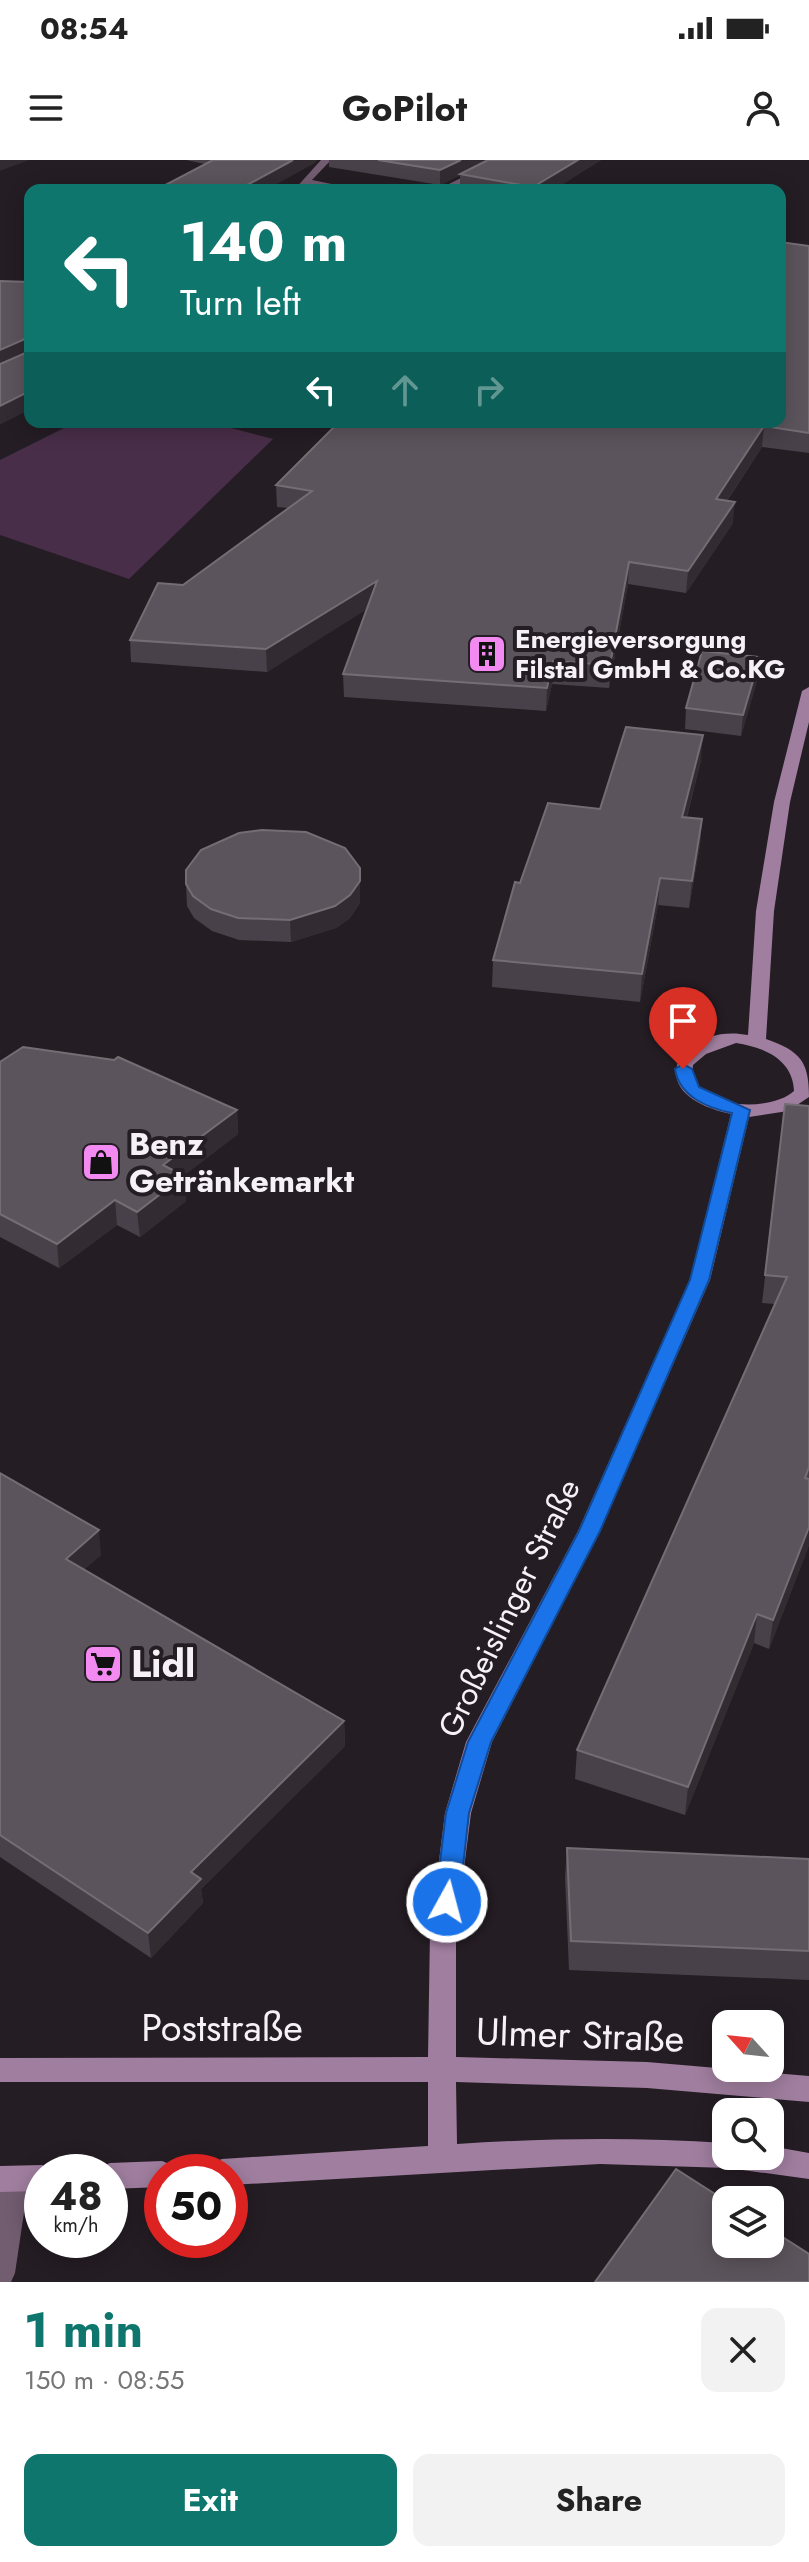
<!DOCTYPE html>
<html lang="en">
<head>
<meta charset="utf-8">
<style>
  body { margin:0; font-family:Jost,sans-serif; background:#f2f2f2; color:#222; height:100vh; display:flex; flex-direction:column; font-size:30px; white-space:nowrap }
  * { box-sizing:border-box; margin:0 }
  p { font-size:26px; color:#767676 }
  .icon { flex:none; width:44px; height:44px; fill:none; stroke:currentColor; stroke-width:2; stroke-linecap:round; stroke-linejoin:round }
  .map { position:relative; height:2122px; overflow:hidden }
  .details { display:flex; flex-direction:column; background:#fff; flex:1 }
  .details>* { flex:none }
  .banner { position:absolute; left:24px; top:24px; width:762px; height:244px; border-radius:16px; box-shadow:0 4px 20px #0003; background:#0f766e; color:#fff; overflow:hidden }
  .needle { width:52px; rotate:297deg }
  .buttons { position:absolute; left:712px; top:1850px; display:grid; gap:16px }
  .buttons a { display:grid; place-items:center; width:72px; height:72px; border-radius:16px; background:#fff; box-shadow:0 4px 20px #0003; font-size:40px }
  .speed { position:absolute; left:24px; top:1994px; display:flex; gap:16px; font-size:40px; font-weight:700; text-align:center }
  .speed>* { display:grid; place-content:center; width:104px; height:104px; border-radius:50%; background:#fff; box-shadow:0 4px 20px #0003; line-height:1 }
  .speed small { font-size:20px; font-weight:400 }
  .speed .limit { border:12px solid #d22; background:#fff; color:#111 }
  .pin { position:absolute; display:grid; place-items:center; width:68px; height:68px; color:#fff; margin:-82px -34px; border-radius:50% 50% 50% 0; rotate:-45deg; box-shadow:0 0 8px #0007 }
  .pin .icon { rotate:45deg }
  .me { position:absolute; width:88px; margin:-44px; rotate:7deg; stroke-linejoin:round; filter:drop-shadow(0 0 6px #0008) }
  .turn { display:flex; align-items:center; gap:28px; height:168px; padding:0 24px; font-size:36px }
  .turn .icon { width:104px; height:104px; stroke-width:2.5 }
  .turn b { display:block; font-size:56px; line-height:68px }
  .lanes { display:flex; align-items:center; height:76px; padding:0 24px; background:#0003; justify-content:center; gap:40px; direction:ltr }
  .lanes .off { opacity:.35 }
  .round { display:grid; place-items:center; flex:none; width:84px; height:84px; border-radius:16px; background:#f2f2f2 }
  .head { display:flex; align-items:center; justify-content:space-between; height:136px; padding:0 24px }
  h1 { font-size:48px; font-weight:700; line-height:60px; color:#0f766e }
  .primary-button { display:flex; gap:16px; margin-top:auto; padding:16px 24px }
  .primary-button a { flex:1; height:92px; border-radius:16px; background:#0f766e; color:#fff; font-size:32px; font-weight:700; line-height:92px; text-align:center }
  .primary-button a+a { background:#f2f2f2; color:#222 }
  .status { display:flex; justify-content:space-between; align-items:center; height:56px; padding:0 40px; background:#fff; direction:ltr }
  .status svg { height:22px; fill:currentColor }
  header { display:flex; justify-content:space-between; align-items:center; height:104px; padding:0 24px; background:#fff; font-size:36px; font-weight:700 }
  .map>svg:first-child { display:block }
</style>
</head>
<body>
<div class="status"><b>08:54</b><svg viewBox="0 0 49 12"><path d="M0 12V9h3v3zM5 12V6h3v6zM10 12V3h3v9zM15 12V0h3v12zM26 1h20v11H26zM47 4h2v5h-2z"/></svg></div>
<header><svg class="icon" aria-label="menu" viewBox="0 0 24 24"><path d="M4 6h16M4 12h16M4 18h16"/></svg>GoPilot<svg class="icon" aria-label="person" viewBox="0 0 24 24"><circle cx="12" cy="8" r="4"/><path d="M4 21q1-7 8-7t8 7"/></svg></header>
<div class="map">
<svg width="809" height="2122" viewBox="0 0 809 2122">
  <rect width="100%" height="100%" fill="#241d24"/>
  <path fill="#492e49" d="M76,262H208L273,279L129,419L0,375V300Z"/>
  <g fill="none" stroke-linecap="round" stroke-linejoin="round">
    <g fill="#715c70" fill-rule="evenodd">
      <path d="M321,0H331L312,20L361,30L307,25L303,30H294Z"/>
      <path d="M497,0H510L450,30H437Z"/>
      <path d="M14,2006L24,2009L29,2019L15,2113L11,2122H0V2018L4,2009Z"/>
    </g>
    <g fill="#a07e9f" fill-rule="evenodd">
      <path d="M809,527V562L790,642L774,751L766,879C800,891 809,901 809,937L788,951L749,957L710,1120L600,1371L492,1582L471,1653L456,1772V1897L647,1902L809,1916V1942L647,1928L456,1922L457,1984C547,1978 636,1977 726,1983V1996H770V1986L809,1993V2019L728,2008L600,2004L230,2025V2012H207L212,2003L222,1999L428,1986V1922H0V1898L428,1897L430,1772L445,1653L466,1582L578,1371L690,1120L731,954C634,933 682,862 748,875L756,751L774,642L802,531ZM736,883C763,887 793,899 794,931C769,954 687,949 693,905L706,894Z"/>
      <path d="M162,2001L172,2005L176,2012H162V2027L110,2029V2012H97L100,2007L110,2003Z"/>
      <path d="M42,2005L54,2012H42V2031L0,2032V2006Z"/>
    </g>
  </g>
  <g fill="#494149">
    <path d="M186,0H317L313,4H205Z"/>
    <path d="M329,0H601L553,30H463L460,29V15L440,25L329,7Z"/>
    <path d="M809,86V293L762,287L727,341L733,363L686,433L628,424L609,528L552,524L546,551L344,537L343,514L366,449L267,512L131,502L130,480L183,425L288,348L277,347L276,325Z"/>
    <path d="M0,121L30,122V249L0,264Z"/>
    <path d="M760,497L758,517L741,576L685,569L686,548Z"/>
    <path d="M701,600L687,657L702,659L700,685L689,748L658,745L640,842L492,827L493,800L520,723L600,649Z"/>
    <path d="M186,724L360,743L350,758L336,768L291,782L239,780L212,771L194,758L187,746Z"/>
    <path d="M0,902L237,950L238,974L183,1016H184L186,1041L140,1077L117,1065L59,1108L0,1077Z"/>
    <path d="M785,944L809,946V1385L769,1489L754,1483L685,1655L575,1619L577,1590L775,1144L762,1143Z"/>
    <path d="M0,1313L101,1395L84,1409L344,1561L345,1586L201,1729L203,1743L151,1798L0,1697Z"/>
    <path d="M567,1688L809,1699V1820L569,1810L565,1717Z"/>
  </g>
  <g fill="#322b32">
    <path d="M0,0H29L0,11Z"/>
    <path d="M293,0H317L313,4L266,30H238Z"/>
    <path d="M461,0H490L440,25V10Z"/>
    <path d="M578,0H601L553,30H533V27Z"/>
    <path d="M27,178L29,194L0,208V190Z"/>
    <path d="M30,231V249L0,264V246Z"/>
    <path d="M764,266L762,287L714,360L716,339Z"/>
    <path d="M735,342L733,363L686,433L688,411Z"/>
    <path d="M629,402L628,424L609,528L610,505Z"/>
    <path d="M377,421V443L267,512L266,489Z"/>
    <path d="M760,497L758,517L741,576L743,555Z"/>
    <path d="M553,501L552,524L546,551L547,528Z"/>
    <path d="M703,575L701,600L680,683L682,657Z"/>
    <path d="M702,659L700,685L689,748L692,721Z"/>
    <path d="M360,708V743L350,758L336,768L291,782L290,760Z"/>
    <path d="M660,718L658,745L640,842L642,814Z"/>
    <path d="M237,950L238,974L165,1030L163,1005Z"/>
    <path d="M184,1016L186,1041L140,1077L137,1052Z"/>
    <path d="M115,1040L117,1065L59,1108L57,1084Z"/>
    <path d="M809,1367V1385L769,1489L773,1460Z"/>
    <path d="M99,1370L101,1395L69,1423L66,1399Z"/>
    <path d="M757,1454L754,1483L685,1655L688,1627Z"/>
    <path d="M344,1561L345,1586L201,1729L203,1743L151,1798L148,1773L191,1712Z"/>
  </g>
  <g fill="#5c545c" stroke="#746d74" stroke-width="2">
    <path d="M213,0H293L238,30H156Z"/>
    <path d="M378,0H461L440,10Z"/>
    <path d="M488,0H578L533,27L460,14Z"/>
    <path d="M780,82L809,86V273L764,266L716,339L735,342L688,411L629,402L610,505L553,501L547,528L343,514L377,421L266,489L130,480L158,423L183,425L312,331L276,325L339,262H780Z"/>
    <path d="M0,121L30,122V178H27L0,190Z"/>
    <path d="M30,188V231L0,246V204L30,191Z"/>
    <path d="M702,491L760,497L743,555L686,548Z"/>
    <path d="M626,567L703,575L682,657L702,659L692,721L660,718L642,814L493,800L515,722L520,723L548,643L600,649Z"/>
    <path d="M262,670L306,672L345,688L360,708V721L350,735L335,746L290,760L238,758L211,749L193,736L186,724V710L201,690L239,673Z"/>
    <path d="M23,887L114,900L118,897L237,950L163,1005L184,1016L137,1052L115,1040L57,1084L0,1054V902Z"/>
    <path d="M785,944L809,946V1307L805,1318L809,1319V1367L773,1460L757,1454L688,1627L577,1590L787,1117L765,1115Z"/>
    <path d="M0,1313L99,1370L66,1399L344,1561L191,1712L201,1719L148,1773L0,1675Z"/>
    <path d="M567,1688L809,1699V1791L571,1781Z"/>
    <path d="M676,2009L726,2041V2084H770V2069L809,2094V2122H595Z"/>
  </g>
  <path fill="#1a73e8" stroke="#114b97" stroke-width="2" d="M683,904L692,909L699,927L750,950L709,1120L600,1371L491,1582L469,1653L459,1742L455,1749L447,1752L438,1749L435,1742L446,1653L468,1582L579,1371L690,1120L732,953C707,948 679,936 675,909Z"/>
  <defs>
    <g id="building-square" transform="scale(2)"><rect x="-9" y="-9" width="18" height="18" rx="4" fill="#f28af2" stroke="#241d24"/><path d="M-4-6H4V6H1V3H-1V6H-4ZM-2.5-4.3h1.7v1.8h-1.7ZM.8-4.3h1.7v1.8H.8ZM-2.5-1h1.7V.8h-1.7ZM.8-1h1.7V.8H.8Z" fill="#111"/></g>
    <g id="shop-square" transform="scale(2)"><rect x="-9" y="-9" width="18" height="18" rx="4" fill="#f28af2" stroke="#241d24"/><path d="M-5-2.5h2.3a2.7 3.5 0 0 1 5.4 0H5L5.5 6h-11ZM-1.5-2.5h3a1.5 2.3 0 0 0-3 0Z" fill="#111"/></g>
    <g id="supermarket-square" transform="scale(2)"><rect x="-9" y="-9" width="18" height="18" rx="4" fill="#f28af2" stroke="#241d24"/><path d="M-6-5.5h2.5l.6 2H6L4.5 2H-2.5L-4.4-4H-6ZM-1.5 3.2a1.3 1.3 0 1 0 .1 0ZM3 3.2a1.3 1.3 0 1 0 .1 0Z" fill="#111"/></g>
  </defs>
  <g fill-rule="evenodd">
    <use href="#building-square" x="487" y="494"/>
    <use href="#shop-square" x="101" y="1002"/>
    <use href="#supermarket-square" x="103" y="1504"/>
  </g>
  <g text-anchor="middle" stroke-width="8" stroke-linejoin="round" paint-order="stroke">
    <g font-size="26" font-weight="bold" fill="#f6f1f6" stroke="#241d24" text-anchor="start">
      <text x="515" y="488">Energieversorgung<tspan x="515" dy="30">Filstal GmbH &amp; Co.KG</tspan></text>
    </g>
    <g font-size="32" font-weight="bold" fill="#f6f1f6" stroke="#241d24" text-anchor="start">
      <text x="129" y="995">Benz<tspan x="129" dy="37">Getränkemarkt</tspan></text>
    </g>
    <g font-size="32" fill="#f6f1f6" stroke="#241d24">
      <text transform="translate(509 1448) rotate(-64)" y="11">Großeislinger Straße</text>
    </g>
    <g font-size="38" font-weight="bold" fill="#f6f1f6" stroke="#241d24" text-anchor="start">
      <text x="131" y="1517">Lidl</text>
    </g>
    <g font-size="38" fill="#f6f1f6" stroke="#241d24">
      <text x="222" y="1881">Poststraße</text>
      <text transform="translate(580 1875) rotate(2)" y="13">Ulmer Straße</text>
    </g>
  </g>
</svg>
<div class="buttons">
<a><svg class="needle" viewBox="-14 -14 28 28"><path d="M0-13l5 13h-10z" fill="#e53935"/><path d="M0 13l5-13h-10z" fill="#767676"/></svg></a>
<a><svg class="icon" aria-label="search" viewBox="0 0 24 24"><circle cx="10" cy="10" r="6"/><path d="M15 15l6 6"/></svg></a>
<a><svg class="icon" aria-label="layers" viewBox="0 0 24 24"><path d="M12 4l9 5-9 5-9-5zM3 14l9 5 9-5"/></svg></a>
</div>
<div class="speed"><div>48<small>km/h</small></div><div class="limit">50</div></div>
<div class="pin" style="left:683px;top:909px;background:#d93025"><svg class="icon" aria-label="arrive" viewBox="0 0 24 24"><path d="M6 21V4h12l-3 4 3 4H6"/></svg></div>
<svg class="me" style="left:447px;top:1742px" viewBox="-20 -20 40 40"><circle r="17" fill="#1a73e8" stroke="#fff" stroke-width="3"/><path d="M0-11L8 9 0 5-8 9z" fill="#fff"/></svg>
<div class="banner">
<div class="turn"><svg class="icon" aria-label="left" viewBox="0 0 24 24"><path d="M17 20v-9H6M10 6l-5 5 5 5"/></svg><div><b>140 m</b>Turn left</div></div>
<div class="lanes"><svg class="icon" aria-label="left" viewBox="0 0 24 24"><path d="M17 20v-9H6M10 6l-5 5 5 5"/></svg><svg class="icon off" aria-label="ahead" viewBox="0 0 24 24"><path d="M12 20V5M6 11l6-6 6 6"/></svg><svg class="icon off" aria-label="right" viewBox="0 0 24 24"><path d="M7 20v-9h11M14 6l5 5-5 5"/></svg></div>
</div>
</div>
<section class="details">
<div class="head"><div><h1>1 min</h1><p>150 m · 08:55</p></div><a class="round"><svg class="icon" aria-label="close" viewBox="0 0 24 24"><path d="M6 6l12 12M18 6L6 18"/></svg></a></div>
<div class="primary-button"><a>Exit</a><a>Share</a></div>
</section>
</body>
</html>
